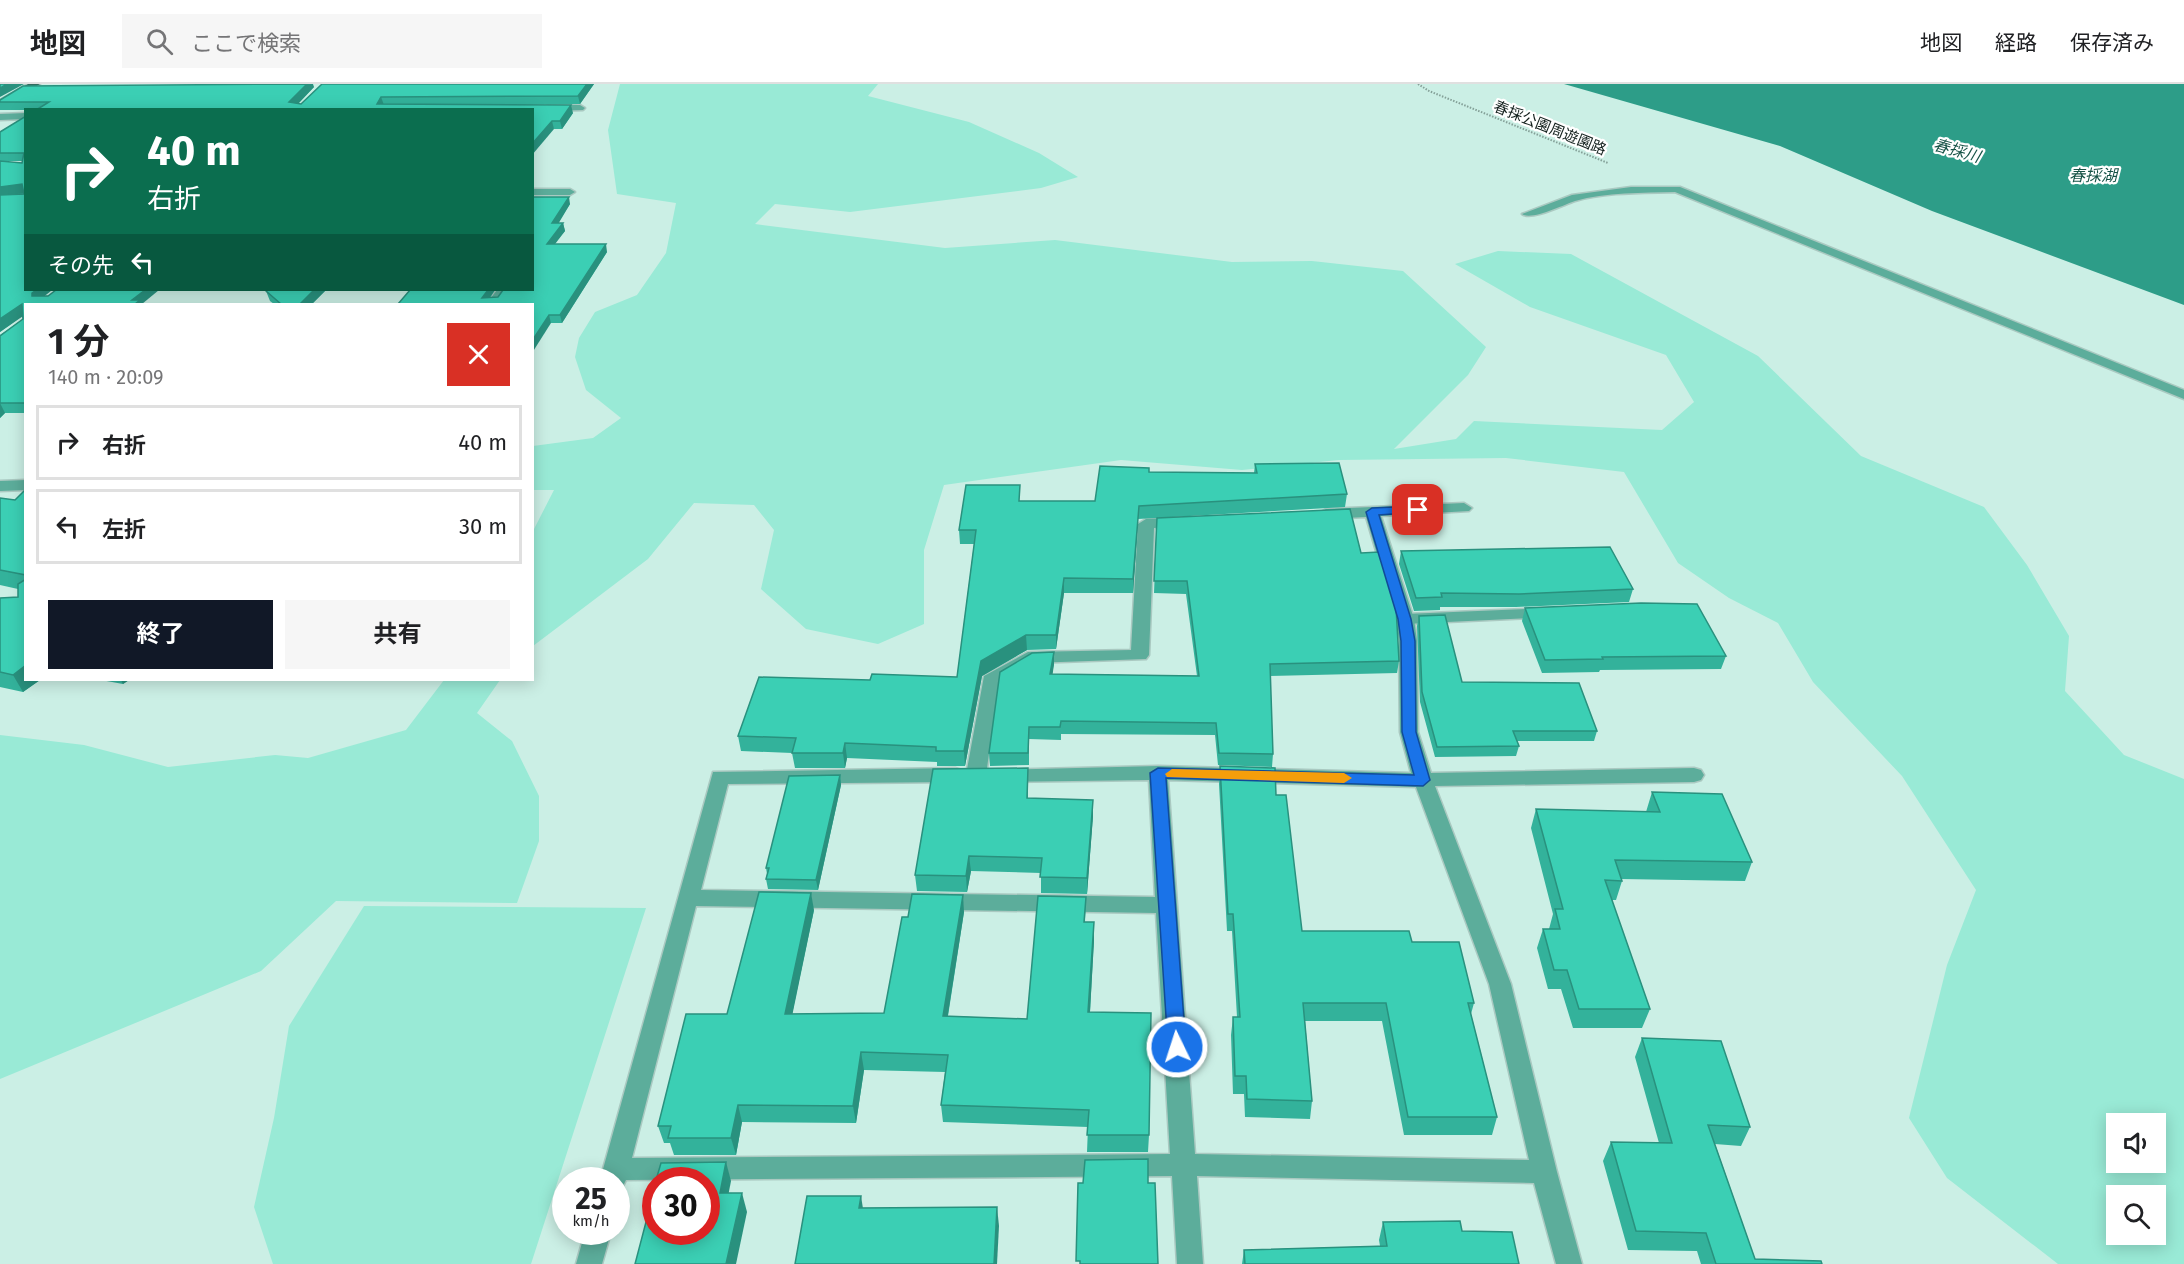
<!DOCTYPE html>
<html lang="ja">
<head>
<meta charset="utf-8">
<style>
  body { margin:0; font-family:"Fira Sans","Noto Sans JP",sans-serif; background:#f6f6f6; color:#202124; height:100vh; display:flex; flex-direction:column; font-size:22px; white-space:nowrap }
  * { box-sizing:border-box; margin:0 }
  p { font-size:20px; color:#757577 }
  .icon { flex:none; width:33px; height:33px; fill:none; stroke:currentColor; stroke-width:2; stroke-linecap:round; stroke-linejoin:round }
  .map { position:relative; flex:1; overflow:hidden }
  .details { position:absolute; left:24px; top:219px; width:510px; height:378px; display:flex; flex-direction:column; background:#fff; border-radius:0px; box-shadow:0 3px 15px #0003 }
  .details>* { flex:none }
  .hud { position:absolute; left:24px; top:24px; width:510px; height:183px; border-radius:0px; box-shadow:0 3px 15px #0003; background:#0b6e4f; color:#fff; overflow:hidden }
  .buttons { position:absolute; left:2106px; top:1029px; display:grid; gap:12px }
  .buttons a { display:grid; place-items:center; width:60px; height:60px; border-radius:0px; background:#fff; box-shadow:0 3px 15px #0003; font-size:30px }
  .speed { position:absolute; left:552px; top:1083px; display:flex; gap:12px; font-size:30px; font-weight:700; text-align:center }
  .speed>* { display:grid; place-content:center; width:78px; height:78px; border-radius:50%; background:#fff; box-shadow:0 3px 15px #0003; line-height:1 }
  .speed small { font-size:15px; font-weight:400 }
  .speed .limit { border:9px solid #d22; background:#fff; color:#111 }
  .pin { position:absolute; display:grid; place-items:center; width:51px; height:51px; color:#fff; margin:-26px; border-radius:12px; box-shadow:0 3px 9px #0006 }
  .me { position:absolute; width:66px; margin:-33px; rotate:356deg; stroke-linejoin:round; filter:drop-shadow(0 0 4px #0008) }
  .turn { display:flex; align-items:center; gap:21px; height:126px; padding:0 24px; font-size:27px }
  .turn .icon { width:78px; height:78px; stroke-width:2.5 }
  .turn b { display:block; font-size:42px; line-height:51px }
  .then { display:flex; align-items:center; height:57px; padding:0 24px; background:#0003; gap:12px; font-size:22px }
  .round { display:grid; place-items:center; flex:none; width:63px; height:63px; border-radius:0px; background:#f6f6f6 }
  .overview { display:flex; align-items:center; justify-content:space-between; height:102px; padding:0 24px }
  h1 { font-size:36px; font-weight:700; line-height:45px }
  .button { display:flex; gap:12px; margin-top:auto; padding:12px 24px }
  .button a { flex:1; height:69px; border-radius:0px; background:#111827; color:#fff; font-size:24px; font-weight:700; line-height:69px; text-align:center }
  .button a+a { background:#f6f6f6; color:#202124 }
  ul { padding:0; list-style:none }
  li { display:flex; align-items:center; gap:18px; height:75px; margin:0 12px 9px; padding:0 12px; border:3px solid #e0e0e0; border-radius:0px }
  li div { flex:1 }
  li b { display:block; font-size:22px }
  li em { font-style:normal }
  header { display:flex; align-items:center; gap:36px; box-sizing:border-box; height:84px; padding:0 30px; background:#fff; border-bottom:2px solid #e0e0e0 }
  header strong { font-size:28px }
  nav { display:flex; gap:33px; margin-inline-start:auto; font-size:21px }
  .search { width:420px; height:54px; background:#f6f6f6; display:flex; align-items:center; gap:15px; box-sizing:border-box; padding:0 21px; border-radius:0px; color:#757577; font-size:22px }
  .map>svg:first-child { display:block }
</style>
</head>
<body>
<header>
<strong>地図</strong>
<div class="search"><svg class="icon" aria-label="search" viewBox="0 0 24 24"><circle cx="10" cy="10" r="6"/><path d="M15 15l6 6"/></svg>ここで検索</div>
<nav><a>地図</a><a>経路</a><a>保存済み</a></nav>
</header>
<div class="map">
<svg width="2184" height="1180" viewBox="0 0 2184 1180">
  <rect width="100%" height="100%" fill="#cbefe5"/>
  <g fill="#99ead6" fill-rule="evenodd">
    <path d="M620,0H878L868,12L969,38L1039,69L1078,93L1041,104L850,128L775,120L755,140L945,164L1055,156L1232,178L1312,177L1403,187L1486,263L1468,291L1394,365L1456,355L1474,337L1662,346L1694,318L1666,271L1530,223L1455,180L1498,167L1571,170L1758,272L1861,372L1984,423L2027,481L2069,552L2065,607L2124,671L2184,695V1180H2058L1947,1094L1909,1034L1947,881L1976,806L1902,692L1813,598L1778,539L1729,514L1678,479L1624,388L1506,374L1339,376L1242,386L1121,376L944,401L924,466V540L878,560L806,545L761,505L774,446L754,421L694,419L648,475L533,562V447L554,406H533V362L593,354L621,334L586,306L575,273L579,254L595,228L637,211L666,169L676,119L617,110L608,46ZM2116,1040H2156V1078H2116ZM2116,1112H2156V1150H2116Z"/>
    <path d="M444,596H500L477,629L512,657L539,712V757L517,819L336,817L261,887L0,995V651L84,661L168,683L275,671L308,674L406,646Z"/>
    <path d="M364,822L646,824L531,1180H273L254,1123L274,1034L289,942Z"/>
  </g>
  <path fill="#2d9d88" d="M1564,0H2184V221L1932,127L1780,62Z"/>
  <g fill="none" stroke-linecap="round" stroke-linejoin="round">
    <g stroke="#aac9c1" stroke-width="3">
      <g id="lane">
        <path d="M26,396V406L0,407V397Z"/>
        <path d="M1548,524L1554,525L1557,529L1554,533L1405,540L1396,535L1405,530Z"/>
      </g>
    </g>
    <g stroke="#aac9c1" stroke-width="3">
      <g id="street">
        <path d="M580,21L585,24L583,26L548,27L543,24L548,21Z"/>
        <path d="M26,29V35L0,36V30Z"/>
        <path d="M1631,103H1680L2184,306V315L1675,108C1643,109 1606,108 1575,117C1563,121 1531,137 1522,130L1572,111Z"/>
        <path d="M532,105H570L575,108L570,111H532Z"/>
        <path d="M497,206H509L498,220H486Z"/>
        <path d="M1464,419L1472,424L1469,427L1381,432L1414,535L1417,557L1418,648L1431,689L1694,684L1701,686L1704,691L1701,696L1694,698L1435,702L1511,900L1557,1088L1582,1180H1556L1534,1099L1197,1092L1203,1180H1177L1172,1092L626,1096L622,1104L616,1106V1096H600L713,688L955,684L962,686L965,691L962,696L955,698L728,700L701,806L1155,813L1149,696L1003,698L996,696L993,691L996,686L1158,682L1411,689L1400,648L1399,557L1396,535L1366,433L1326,435L1318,430L1326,425ZM1168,696L1416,703L1489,900L1529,1076L1195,1070ZM696,822L1156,829L1170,1070L632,1074Z"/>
        <path d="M1182,433L1190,438L1188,441L1154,444L1149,571L1146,575L1032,579L999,599L986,691L983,696H969L966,691L984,592L1028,568L1131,566L1138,440L1146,435Z"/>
        <path d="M585,1148H611L602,1180H576Z"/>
      </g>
    </g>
    <g stroke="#aac9c1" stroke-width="3">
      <path id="primary" d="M28,0H40L0,23V16Z"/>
    </g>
    <path stroke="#84a098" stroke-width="2" stroke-dasharray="1.5 1.5" stroke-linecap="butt" d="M1418,0L1429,7L1608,79"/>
    <use href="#lane" fill="#5cad9b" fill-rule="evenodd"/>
    <use href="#street" fill="#5cad9b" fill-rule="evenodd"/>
    <use href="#primary" fill="#326c5f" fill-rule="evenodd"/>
  </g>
  <g fill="#33b29b">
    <path d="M322,0H594L580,20L479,21L573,29L562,45H554L532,26H0V16L314,3L298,20H301Z"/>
    <path d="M26,32V206H52L44,212L159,206L26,220V329H5L0,334V251L23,235L22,232L0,248V77L22,79V77H0V48Z"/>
    <path d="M532,113L570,120L558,139H563L565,147L554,160L607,168L562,239H551L410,206H495L490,214L498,213L532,206Z"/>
    <path d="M268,206H326L312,220H274L270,217L266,207Z"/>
    <path d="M1255,380L1347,410L1345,423L1138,435L1133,509H1064L1056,565L1027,566L982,592L965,682H937V678L847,674L845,684H795L792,669L741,667L738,652L870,596L957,593L974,460H960L959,446L1021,417H1095L1149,388L1254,389Z"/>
    <path d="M26,405V596H40L23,608L0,603V514L18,513V505L0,501V414L15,416Z"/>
    <path d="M1157,434L1361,469L1399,577L1397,589L1270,592L1273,670L1272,683L1218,681L1215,651L1061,650V656L1029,655V681L990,682L989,669L1054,568V580L1052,590L1197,592L1186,510L1154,509Z"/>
    <path d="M1401,467L1633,505L1629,518L1516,523H1440V526L1414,527L1399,480Z"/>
    <path d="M1525,524L1726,572L1721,585L1600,586L1599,588L1542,589L1522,537Z"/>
    <path d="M1419,532L1462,598L1597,647L1594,657H1517L1519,662L1516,672L1435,673L1420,618L1417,542Z"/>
    <path d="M101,596H129L123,600Z"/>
    <path d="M1220,682L1276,711L1302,847L1412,858L1474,919L1471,930L1497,1033L1492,1051H1404L1382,937H1305L1312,1017L1310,1035L1245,1033L1244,1010H1233L1231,951L1233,933H1237L1232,847H1227L1219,700Z"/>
    <path d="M840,691L841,701L818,806L768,805L766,795L767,790L766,784Z"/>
    <path d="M1028,699V714L1093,732L1087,810L1041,809V789L971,787L967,808L917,807L915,791Z"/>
    <path d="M1652,708L1752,778L1745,797L1621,795L1622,797L1616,816H1611L1650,925L1642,944H1573L1561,905H1548L1537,864L1543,845H1549L1553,830L1531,744L1536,725L1646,728Z"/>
    <path d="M1086,813L1085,838L1094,856L1090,928L1149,1051L1148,1068H1087L1088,1043L943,1038L941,1021L945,988L864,986L856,1039L742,1038L736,1071H674L670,1059H664L658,1042L727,930L814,826L792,930L884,929L908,833L964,828L948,932L1027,935Z"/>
    <path d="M1642,954L1750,1043L1741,1062L1715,1060L1755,1175L1822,1180H1701L1697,1167L1628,1166L1603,1077L1611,1058L1659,1059L1635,973Z"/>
    <path d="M1383,1138L1462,1147L1519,1180H1242L1244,1166L1380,1162L1379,1156Z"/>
  </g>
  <g fill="#29917e">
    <path d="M7,0H24L0,13V4Z"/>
    <path d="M307,0H313L314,3L292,26L289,18Z"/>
    <path d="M587,0H594L580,20L578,12Z"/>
    <path d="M381,13L384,21L377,20Z"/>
    <path d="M571,21L573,29L562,45L560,37Z"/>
    <path d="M552,37L554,45L532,71V60Z"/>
    <path d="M22,100L26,109L0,112V103Z"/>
    <path d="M569,113L570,120L554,147L552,139Z"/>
    <path d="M563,139L565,147L549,168L547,160Z"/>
    <path d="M606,160L607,168L562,239L560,231Z"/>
    <path d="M36,206H52L37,218L32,212V209Z"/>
    <path d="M145,206H159L142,220H134L132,216Z"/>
    <path d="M314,206H326L312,220H300Z"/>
    <path d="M488,206H495L485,220L482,214Z"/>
    <path d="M22,220L26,230L0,248V235Z"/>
    <path d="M549,231L551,239L532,269V257Z"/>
    <path d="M0,319L5,329L0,334Z"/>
    <path d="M1139,422L1138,435L1133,509V495Z"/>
    <path d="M1064,494V509L1056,565V551Z"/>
    <path d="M1026,551L1027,566L982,592L965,682L964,667L981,577Z"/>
    <path d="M1054,568V580L1051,602L1050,590Z"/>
    <path d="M26,581V596H40L23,608L13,591Z"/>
    <path d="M121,596H129L123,600Z"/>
    <path d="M845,659L847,674L845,684L843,669Z"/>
    <path d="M840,691L841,701L818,806L816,796Z"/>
    <path d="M1093,716V732L1087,810V794Z"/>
    <path d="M969,772L971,787L967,808L966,792Z"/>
    <path d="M811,809L814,826L789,947L785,930Z"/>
    <path d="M963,811L964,828L945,949L943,932Z"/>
    <path d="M1094,838V856L1089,945L1088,928Z"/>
    <path d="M861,968L864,986L856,1039L853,1022Z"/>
    <path d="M738,1021L742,1038L736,1071L731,1054Z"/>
    <path d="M726,1078L731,1097L725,1128L720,1109Z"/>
    <path d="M742,1109L747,1128L736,1180H726Z"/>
    <path d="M861,1112L864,1131L859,1124Z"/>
    <path d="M997,1123L999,1142L997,1180H994Z"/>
  </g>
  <g fill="#3bcfb4" stroke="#29917e" stroke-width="1.5">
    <path d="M0,0H7L0,4Z"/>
    <path d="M307,0L289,18L301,20L322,0H587L578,12L381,13L377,20L571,21L560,37H552L532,60V26H36L49,18H0V16L23,2Z"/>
    <path d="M26,32V206H36L32,209V212H48L56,206H145L132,216H140L135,220H26V319H0V252L23,235L22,220L0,235V111L24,110L22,100L0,103V77L22,79L24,69H0V48Z"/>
    <path d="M532,113H569L552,139H563L547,160H606L560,231H549L532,257V220H398L410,206H488L482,214L498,213L503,206H532Z"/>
    <path d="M268,206H314L300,220H281L266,207Z"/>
    <path d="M1339,379L1347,410L1139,422L1133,495L1064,494L1056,551H1026L981,577L964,667H936V663L845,659L843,669H792L796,654L738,652L759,593L870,596L872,590L957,593L976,446H959L966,401H1020L1019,417H1095L1100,382L1149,384V388L1257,389L1255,380Z"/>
    <path d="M26,405V491L0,486V414L15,416Z"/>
    <path d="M1350,425L1361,469L1379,468L1396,523L1399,577L1270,580L1273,670L1219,669L1216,639L1061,637L1060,643H1029L1028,669H989L1000,588L1032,569L1054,568L1050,590L1199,592L1187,497H1154L1157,434Z"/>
    <path d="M1610,463L1633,505L1519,510L1441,509L1442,513L1416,514L1401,467Z"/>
    <path d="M26,495V581L13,591L0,588V514L18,513V500Z"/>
    <path d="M1641,519L1697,520L1726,572L1602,573L1603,575L1545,576L1525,524Z"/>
    <path d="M1445,531L1462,598L1579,599L1597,647H1513L1519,662L1437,663L1422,608L1419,532Z"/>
    <path d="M1220,682L1275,684L1276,711H1286L1302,847H1409L1412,858H1459L1474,919H1468L1497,1033H1408L1386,919H1303L1312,1017L1247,1015L1246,992H1235L1233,933H1240L1233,830H1228Z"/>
    <path d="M1028,684L1027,714L1093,716L1087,794L1040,793L1042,774L969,772L966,792L915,791L933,685Z"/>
    <path d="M840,691L816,796L766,795L769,784H766L789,692Z"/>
    <path d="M1652,708L1722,710L1752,778L1615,776L1622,797L1605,796L1650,925H1579L1567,886H1554L1543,845H1560L1555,825H1563L1536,725L1660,728Z"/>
    <path d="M759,808L811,809L785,930L884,929L902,833H908L912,810L963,811L943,932L1027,935L1038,812L1086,813L1084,838H1094L1088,928L1151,929L1149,1051H1087L1089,1026L941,1021L948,971L861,968L853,1022L738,1021L731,1054H668L671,1042H658L686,930H727Z"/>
    <path d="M1642,954L1721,957L1750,1043L1708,1041L1755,1175L1821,1177L1822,1180H1716L1706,1149L1636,1147L1611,1058L1672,1059Z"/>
    <path d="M1148,1075V1099H1155L1158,1180H1080V1177H1076L1078,1099H1083L1085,1076Z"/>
    <path d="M726,1078L720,1109H742L726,1180H635L656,1100V1148H706V1096H656L661,1079Z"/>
    <path d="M807,1112H861L859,1124L997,1123L994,1180H795Z"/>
    <path d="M1460,1137L1462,1147L1512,1148L1519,1180H1245L1244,1166L1387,1162L1383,1138Z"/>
  </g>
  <path fill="#1a73e8" stroke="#114b97" stroke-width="1.5" d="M1418,422L1422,423V428L1379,431L1411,535L1415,557L1416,648L1430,696L1423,702L1166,694L1186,963L1183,968L1177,970L1171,968L1168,963L1150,689L1158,684L1414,691L1402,648L1401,557L1398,535L1366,428L1372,424Z"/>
  <path fill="#f59e0b" d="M1172,685L1344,689L1352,694L1344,699L1167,693L1165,690Z"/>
  <g text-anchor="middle" stroke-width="4.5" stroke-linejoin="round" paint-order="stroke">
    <g font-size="15" fill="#111e1b" stroke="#fff">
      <text transform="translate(1550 44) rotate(22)" y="5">春採公園周遊園路</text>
    </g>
    <g font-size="16" font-style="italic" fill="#175347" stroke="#fff">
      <text transform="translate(1957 66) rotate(16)" y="6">春採川</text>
      <text x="2093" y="97">春採湖</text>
    </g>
  </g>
</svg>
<div class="buttons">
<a><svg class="icon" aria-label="sound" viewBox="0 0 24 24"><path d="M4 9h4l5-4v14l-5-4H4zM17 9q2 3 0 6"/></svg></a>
<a><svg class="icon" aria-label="search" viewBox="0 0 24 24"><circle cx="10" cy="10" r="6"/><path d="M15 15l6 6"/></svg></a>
</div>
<div class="speed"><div>25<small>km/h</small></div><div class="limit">30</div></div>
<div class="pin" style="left:1418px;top:426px;background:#d93025"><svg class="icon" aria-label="arrive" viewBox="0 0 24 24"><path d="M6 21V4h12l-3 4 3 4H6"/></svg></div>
<svg class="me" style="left:1177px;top:963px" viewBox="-20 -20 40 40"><circle r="17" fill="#1a73e8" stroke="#fff" stroke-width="3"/><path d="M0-11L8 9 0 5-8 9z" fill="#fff"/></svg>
<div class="hud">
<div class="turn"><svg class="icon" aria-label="right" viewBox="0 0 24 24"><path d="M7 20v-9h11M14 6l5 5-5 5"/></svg><div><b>40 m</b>右折</div></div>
<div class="then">その先<svg class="icon" aria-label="left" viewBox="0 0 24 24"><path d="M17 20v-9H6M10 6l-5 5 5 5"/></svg></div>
</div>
<section class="details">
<div class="overview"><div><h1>1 分</h1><p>140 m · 20:09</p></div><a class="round" style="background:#d93025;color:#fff"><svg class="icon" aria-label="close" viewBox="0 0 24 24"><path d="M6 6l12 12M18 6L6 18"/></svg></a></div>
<ul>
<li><svg class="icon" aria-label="right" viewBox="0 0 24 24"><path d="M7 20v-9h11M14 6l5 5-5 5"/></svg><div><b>右折</b></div><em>40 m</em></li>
<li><svg class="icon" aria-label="left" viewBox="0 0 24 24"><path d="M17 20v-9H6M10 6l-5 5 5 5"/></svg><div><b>左折</b></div><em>30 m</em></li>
</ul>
<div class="button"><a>終了</a><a>共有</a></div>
</section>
</div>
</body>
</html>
